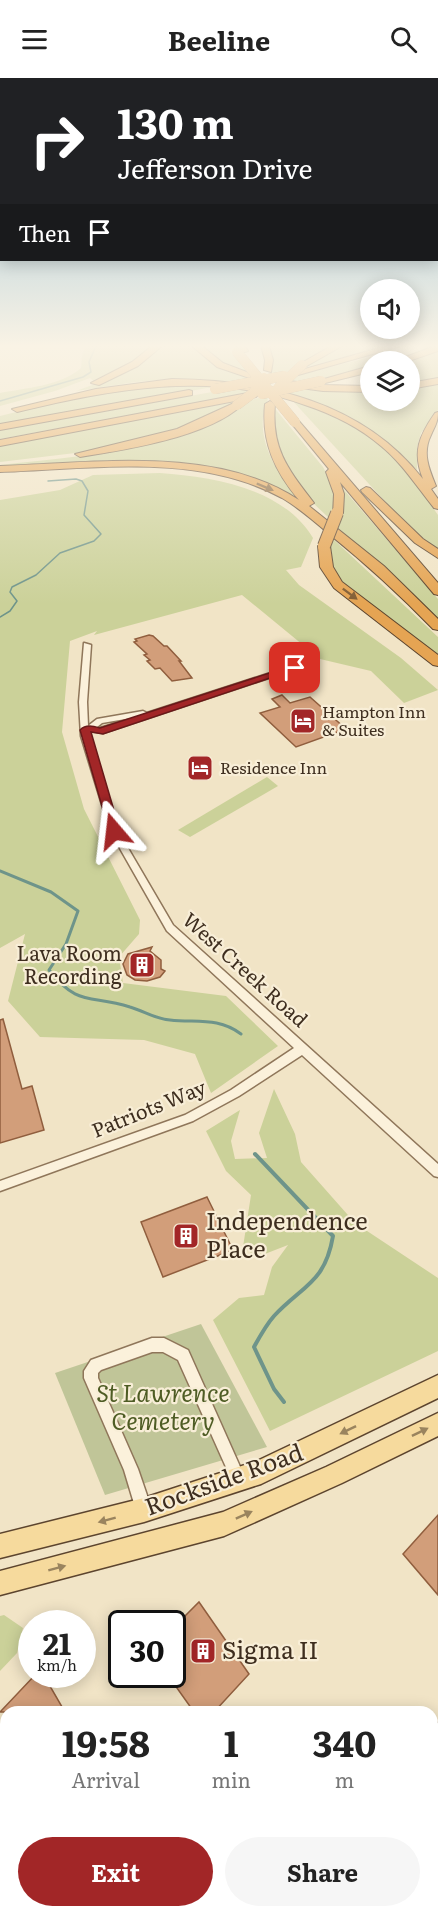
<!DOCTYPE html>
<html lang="en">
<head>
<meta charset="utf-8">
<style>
  body { margin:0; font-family:Literata,serif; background:#f6f6f6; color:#222; height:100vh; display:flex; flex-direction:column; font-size:22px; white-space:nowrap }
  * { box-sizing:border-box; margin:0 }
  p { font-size:20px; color:#767676 }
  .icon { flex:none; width:33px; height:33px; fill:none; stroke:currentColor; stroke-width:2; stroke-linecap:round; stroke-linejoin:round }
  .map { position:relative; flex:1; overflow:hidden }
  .sheet { position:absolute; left:0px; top:1628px; width:438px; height:212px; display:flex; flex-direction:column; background:#fff; border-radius:18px 18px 0 0; box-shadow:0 3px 15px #0003 }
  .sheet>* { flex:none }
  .banner { position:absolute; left:0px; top:0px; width:438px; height:183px; box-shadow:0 3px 15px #0003; background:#202124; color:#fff; overflow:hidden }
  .fabs { position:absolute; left:360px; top:201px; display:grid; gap:12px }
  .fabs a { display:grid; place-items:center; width:60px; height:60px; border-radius:50%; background:#fff; box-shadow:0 3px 15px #0003; font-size:30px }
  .speed { position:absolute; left:18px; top:1532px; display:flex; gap:12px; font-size:30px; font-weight:700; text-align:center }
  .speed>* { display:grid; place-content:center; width:78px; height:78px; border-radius:50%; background:#fff; box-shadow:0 3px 15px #0003; line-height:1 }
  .speed small { font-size:15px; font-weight:400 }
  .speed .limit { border:3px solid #111; border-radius:9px; background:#fff; color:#111 }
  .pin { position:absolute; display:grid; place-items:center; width:51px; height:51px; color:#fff; margin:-26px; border-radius:12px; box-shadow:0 3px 9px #0006 }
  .me { position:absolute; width:66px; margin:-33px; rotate:343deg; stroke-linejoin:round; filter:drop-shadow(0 0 4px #0008) }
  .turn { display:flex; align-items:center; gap:21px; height:126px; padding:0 18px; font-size:27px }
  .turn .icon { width:78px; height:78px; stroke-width:2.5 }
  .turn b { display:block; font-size:42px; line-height:51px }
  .then { display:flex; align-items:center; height:57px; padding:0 18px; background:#0003; gap:12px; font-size:22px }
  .eta { display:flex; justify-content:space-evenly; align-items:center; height:102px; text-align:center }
  .eta b { font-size:36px; font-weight:700; line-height:42px }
  .cta { display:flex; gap:12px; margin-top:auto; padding:12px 18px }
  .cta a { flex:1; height:69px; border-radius:36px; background:#a22627; color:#fff; font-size:24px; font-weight:700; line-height:69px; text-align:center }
  .cta a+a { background:#f6f6f6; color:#222 }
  header { display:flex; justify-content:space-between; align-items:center; height:78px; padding:0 18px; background:#fff; font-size:27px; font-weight:700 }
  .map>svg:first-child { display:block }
</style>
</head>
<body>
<header><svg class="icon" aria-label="menu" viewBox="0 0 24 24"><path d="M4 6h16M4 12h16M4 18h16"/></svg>Beeline<svg class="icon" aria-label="search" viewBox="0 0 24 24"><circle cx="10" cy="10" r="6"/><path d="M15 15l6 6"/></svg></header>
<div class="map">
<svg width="438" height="1838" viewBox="0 0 438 1838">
  <rect width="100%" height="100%" fill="#f1e4c6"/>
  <g fill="#cbd199">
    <path d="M86,268H158L148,277L96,305L90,300L55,313L0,328V315C25,310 61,308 81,290L82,277Z"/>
    <path d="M160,268H191L212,286L253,301C223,306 194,301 164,302C134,303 105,309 76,313L106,302Z"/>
    <path d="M200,268H226L249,296L224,286Z"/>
    <path d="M268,268H333L312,278L289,294L270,297L273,286Z"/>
    <path d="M342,268H385L299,291Z"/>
    <path d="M438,274V301L410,306L408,284Z"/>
    <path d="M382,276H392L394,280L383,283L370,284V288C345,295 312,309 286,304L291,299Z"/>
    <path d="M438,305V332L421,355L417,369V392C378,352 339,331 285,314L303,310L370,313V322H410V310Z"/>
    <path d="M223,307L196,312L0,347V338L114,310Z"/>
    <path d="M240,309L253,311L249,315L0,361V352Z"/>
    <path d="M266,318L268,321C251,358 278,397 302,425L281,413L194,388L0,389V387C53,381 108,377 160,362C197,352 228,326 266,318Z"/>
    <path d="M290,320L354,348L381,366L407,393L438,437V473L419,458L392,431Z"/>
    <path d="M239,323L192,348L92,373L0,384V368Z"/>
    <path d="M272,327L323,389L329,400L336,425L329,440L312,424L278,379Z"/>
    <path d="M160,395C214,399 283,410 313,460L301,489L286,492L299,507L401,580L438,612L404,625L371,593L320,581L242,517L94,557L97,553L70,563L62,654L84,731L140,842L139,856L119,879L123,905L226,918L278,968L211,1015L195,976L144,962L40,959L8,923L25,856L0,870V422L60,412L93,397Z"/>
    <path d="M339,406L438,521V541L336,448Z"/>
    <path d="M331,459L438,559V580C412,560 348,520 333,495C327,486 328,469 331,459Z"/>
    <path d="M267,699L278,708L190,759L178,752Z"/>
    <path d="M274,1011L295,1056L301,1084L355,1145L438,1200V1273L270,1353L213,1242L239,1220L264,1217L272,1189L288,1167L257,1179L243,1169L251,1117L226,1093L206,1053L240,1032L231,1063L235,1081L267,1080L259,1055Z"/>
    <path d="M4,1537L23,1550L17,1575L0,1593V1538Z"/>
  </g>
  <path fill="#c0c598" d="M201,1246L267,1369L105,1417L55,1295Z"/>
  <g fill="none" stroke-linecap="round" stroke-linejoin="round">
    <g stroke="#6e948a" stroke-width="1.5">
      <path d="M0,323L83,299L91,294L89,284L96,268"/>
      <path d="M0,539L10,533L17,523L10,514L12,509L36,497L60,475L94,463L101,456L84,437L88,413L82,403L76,401L48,403"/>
    </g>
    <path stroke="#6e948a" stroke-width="3" d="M0,793L51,814L78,833L66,866L49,892C79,930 90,916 130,929C144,933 155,941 170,942C197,945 218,939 241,956"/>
    <path stroke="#6e948a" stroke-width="4" d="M255,1076L333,1158C325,1205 303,1207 274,1238C266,1247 260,1258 254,1269L274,1311L284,1324"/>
  </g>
  <g fill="#d29e7a" stroke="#905e3e" stroke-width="1.5">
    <path d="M149,557L153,558L164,568H167L181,583H179L192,600L172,603L160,590L155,591L147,583L150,582L144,577L147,576L134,564L137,563L135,561Z"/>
    <path d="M282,617L290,625L310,619L346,651L296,669L260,635L280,629L272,621Z"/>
    <path d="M152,869L150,873L161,882V891L165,893L160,899L147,903L135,902L127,897L123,886L128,876Z"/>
    <path d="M3,941L22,1011L32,1008L44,1052L0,1065V942Z"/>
    <path d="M207,1119L233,1172L163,1199L141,1144Z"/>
    <path d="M438,1437V1517L403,1476Z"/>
    <path d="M199,1524L249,1596L214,1634H194L167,1596H172V1551Z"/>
    <path d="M36,1596H43L65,1634H0Z"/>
  </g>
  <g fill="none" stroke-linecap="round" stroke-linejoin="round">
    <g stroke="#8f765a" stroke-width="3">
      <g id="minor">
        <path d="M84,565L91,567L87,624L88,648L97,641L143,633L147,635L292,588L299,590L103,655L91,653L89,655V658L118,753L173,847L438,1086V1099L434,1098L302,977L239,1018L193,1043L0,1113V1103L185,1037L231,1012L294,970L167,853L110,753L81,658L79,624ZM137,639L100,650L97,649L102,645Z"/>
        <path d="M152,1260H164L188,1272L246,1402L244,1407L239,1409L234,1407L178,1282L163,1274H152L101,1292L98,1295V1300L138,1391L152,1432L149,1437L144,1440L139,1437L136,1432L124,1392L84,1300V1293L91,1282Z"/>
        <path d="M438,1645V1663L432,1666V1648Z"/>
        <path d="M222,1833H243L241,1838H220Z"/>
      </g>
    </g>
    <g stroke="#5c442e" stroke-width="3">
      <g id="primary">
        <path d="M438,1297V1320L261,1406L144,1444L0,1480V1456L144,1420L257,1383Z"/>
        <path d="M438,1335V1358L342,1405L224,1458L0,1517V1493L223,1434L326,1389Z"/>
      </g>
    </g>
    <g stroke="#5c442e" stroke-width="2">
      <g id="motorway">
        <path d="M152,268H162L138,288L99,307L91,305L132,284Z"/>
        <path d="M192,268H202L223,285L265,301L258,303L217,289Z"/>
        <path d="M236,268H245L248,273L241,275Z"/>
        <path d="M261,268H269L273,282L271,294L264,292L265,282Z"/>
        <path d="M331,268H342L305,289L298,287Z"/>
        <path d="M386,268H401L284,301L280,298Z"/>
        <path d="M435,268H438V273L406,284H392Z"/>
        <path d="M370,288V294L321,306L317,303Z"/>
        <path d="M438,300V306L410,311V305Z"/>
        <path d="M172,301C266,302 362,323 423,401C412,374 419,358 435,335L438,334C438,344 435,348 431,357C422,375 429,391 436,408L431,411L438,421V431L434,430C417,409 402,385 381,368C359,349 332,336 305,327C209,292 113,311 17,334L12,331L96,311Z"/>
        <path d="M289,303L323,307L370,308V314L323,313L286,308L284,306Z"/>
        <path d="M189,312L192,313V317L0,352V346Z"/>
        <path d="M253,314L258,317L256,319L0,368V362Z"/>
        <path d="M270,323L275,326C271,371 288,391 314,425L309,428L384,488L438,541V552L433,551C400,517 366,486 329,456C314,443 299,430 282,420C197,374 92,391 0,394V388C95,385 216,367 299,422C275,394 261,364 265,326Z"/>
        <path d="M234,325L242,327C208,359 125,372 80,379L75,376L177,351Z"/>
        <path d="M292,342H298L438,505V517L434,516L340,404L344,416L343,435L341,437H333L334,416L326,394L329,391L292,346Z"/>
        <path d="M366,409L370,410L423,461L438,471V480L415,465L362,414L361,412Z"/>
        <path d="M324,464L330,468L333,489L342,504L438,577V588L433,587L334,510L320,489L318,468Z"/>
      </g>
    </g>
    <use href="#minor" fill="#fbf1db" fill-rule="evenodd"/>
    <use href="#primary" fill="#f6da9d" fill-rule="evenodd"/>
    <use href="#motorway" fill="#e5a453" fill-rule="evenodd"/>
    <g stroke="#5c442e" stroke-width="10" stroke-linecap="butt">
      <g id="motorway-bridge-far1">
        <path d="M237,274L295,344"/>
        <path d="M278,310L302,287"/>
        <path d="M215,311L284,298"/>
        <path d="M262,316L321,303"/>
        <path d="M237,327L253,315L264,300"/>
      </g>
    </g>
    <g stroke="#5c442e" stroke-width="14" stroke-linecap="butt">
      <path id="motorway-bridge" d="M324,468L337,435"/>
    </g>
    <use href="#motorway-bridge-far1" stroke="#e5a453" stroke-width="10"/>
    <use href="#motorway-bridge" stroke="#e5a453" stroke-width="12"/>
  </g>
  <defs><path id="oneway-solid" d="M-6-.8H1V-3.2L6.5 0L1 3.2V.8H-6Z" transform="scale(1.5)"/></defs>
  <g fill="#815d34">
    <use href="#oneway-solid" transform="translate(265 409) rotate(23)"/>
    <use href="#oneway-solid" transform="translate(350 516) rotate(37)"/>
  </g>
  <g fill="#9a845e">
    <use href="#oneway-solid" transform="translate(348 1352) rotate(154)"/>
    <use href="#oneway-solid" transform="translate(420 1354) rotate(-26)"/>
    <use href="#oneway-solid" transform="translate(244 1437) rotate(-24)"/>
    <use href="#oneway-solid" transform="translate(107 1442) rotate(165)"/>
    <use href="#oneway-solid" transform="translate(57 1490) rotate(-15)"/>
  </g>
  <linearGradient id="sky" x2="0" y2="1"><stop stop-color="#8ebbd6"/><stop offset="0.51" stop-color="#f9f3e5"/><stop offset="1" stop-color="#f9f3e5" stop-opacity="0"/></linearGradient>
  <rect width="438" height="526" fill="url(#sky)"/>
  <path fill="#a22627" stroke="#691919" stroke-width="1.5" d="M291,588L300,590L103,656L91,654L120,753L118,756H110L80,652C86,646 93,648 100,650Z"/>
  <defs>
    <g id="hotel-square" transform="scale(1.35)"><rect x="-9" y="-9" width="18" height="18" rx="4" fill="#a22627" stroke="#f8eed7"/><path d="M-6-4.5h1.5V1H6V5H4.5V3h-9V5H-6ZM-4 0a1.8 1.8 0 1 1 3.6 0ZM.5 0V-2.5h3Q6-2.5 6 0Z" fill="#fff"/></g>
    <g id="building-square" transform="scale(1.35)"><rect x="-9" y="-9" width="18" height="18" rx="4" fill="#a22627" stroke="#f8eed7"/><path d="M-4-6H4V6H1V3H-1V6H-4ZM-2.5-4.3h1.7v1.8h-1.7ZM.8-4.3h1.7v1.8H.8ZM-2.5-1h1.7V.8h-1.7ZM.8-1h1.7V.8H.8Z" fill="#fff"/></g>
  </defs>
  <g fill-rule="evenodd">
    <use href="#hotel-square" x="303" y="643"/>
    <use href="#hotel-square" x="200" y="690"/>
    <use href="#building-square" x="142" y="887"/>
    <use href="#building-square" x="186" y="1158"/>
    <use href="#building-square" x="203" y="1573"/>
  </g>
  <g text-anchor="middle" stroke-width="4.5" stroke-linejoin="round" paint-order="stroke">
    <g font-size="16" fill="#3e2e1f" stroke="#f8eed7" text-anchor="start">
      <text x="322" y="640">Hampton Inn<tspan x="322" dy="18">&amp; Suites</tspan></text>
      <text x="220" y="696">Residence Inn</text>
    </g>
    <g font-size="20" fill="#3e2e1f" stroke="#f8eed7" text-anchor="end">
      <text x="122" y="883">Lava Room<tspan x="122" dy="23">Recording</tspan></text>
    </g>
    <g font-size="20" fill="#3e2e1f" stroke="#f8eed7">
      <text transform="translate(245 892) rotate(42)" y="7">West Creek Road</text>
      <text transform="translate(149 1031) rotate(-22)" y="7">Patriots Way</text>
    </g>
    <g font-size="24" fill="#3e2e1f" stroke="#f8eed7" text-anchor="start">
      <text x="206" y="1152">Independence<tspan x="206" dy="28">Place</tspan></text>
      <text x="222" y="1581">Sigma II</text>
    </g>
    <g font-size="24" font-style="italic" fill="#4e5c24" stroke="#f8eed7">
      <text x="163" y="1324">St Lawrence<tspan x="163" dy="28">Cemetery</tspan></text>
    </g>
    <g font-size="24" fill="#3e2e1f" stroke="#f8eed7">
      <text transform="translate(224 1402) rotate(-20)" y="8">Rockside Road</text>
    </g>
  </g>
</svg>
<div class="fabs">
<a><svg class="icon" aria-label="sound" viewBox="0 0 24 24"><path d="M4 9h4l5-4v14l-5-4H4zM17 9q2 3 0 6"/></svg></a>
<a><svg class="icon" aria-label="layers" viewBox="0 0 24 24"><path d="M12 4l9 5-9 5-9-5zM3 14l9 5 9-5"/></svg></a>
</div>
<div class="speed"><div>21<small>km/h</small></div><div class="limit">30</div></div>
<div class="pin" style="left:295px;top:590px;background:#d93025"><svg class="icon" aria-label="arrive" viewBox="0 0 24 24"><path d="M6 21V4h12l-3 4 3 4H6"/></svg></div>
<svg class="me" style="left:114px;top:753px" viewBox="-20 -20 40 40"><path d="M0-17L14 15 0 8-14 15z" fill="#a22627" stroke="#fff" stroke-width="4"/></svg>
<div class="banner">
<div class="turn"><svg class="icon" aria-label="right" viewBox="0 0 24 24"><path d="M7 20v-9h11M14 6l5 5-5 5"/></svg><div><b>130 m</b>Jefferson Drive</div></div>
<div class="then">Then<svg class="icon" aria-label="arrive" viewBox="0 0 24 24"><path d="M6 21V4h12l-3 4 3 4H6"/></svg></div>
</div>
<section class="sheet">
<div class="eta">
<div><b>19:58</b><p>Arrival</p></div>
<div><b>1</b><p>min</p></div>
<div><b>340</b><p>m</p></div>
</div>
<div class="cta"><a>Exit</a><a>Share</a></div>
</section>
</div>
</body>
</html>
